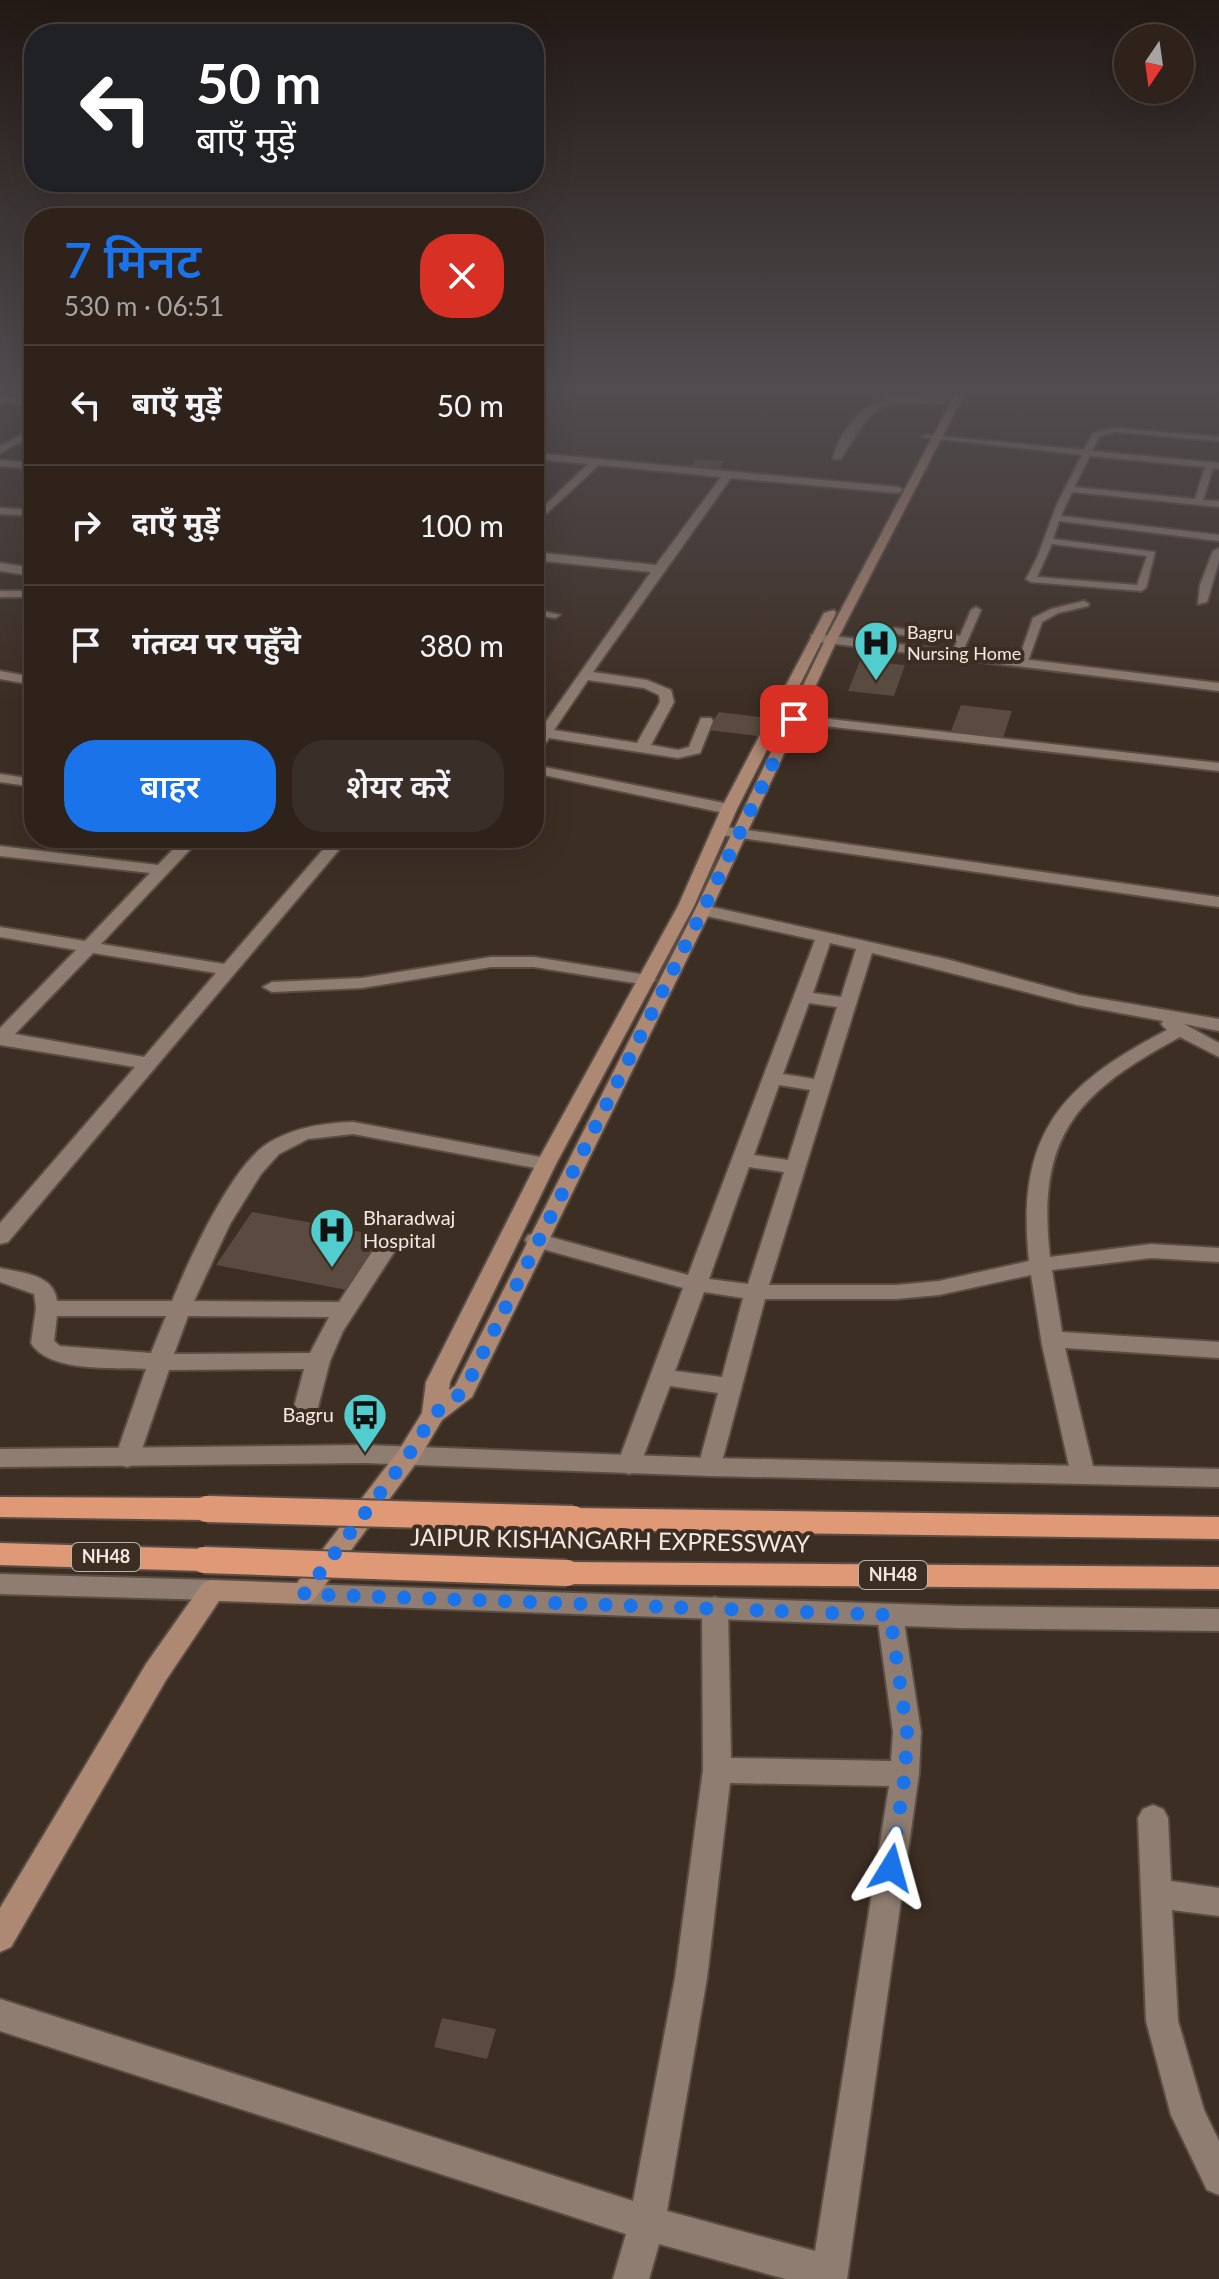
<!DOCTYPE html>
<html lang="hi">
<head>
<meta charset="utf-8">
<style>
  body { margin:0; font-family:Lato,"Noto Sans Devanagari",sans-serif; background:#3a2f28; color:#f1f3f6; height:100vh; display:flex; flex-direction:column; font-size:30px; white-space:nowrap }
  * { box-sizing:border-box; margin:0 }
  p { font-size:26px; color:#a7a4a3 }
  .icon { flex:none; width:44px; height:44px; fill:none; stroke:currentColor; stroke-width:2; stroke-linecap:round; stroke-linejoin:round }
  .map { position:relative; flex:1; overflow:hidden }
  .sheet { position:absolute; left:24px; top:208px; width:520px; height:640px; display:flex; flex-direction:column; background:#2e221b; border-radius:32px; box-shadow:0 8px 32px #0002,0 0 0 2px #493f3a }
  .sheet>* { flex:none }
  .hud { position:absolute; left:24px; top:24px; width:520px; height:168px; border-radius:32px; box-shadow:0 8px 32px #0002,0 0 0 2px #493f3a; background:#202124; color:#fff; overflow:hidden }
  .needle { width:52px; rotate:193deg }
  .tools { position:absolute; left:1114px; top:24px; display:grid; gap:16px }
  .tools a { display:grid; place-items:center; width:80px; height:80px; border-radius:50%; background:#2e221b; box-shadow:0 8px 32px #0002,0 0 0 2px #493f3a; font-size:40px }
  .pin { position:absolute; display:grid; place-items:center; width:68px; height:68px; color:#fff; margin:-34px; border-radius:16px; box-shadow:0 4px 12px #0006 }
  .me { position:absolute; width:88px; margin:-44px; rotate:8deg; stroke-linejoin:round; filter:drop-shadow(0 0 6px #0008) }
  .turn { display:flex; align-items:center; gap:28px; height:168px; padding:0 40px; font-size:36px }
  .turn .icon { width:104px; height:104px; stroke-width:2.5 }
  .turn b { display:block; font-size:56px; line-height:68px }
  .round { display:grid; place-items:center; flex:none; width:84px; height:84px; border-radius:32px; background:#3a2f28 }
  .head { display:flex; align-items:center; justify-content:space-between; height:136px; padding:0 40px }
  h1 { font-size:48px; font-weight:600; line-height:60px; color:#1a73e8 }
  .primary-button { display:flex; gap:16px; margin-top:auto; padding:16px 40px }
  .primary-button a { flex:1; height:92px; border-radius:32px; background:#1a73e8; color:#fff; font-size:32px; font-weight:600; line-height:92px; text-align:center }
  .primary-button a+a { background:#3a2f28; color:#f1f3f6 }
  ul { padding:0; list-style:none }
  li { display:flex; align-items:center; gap:24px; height:120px; padding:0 40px; border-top:2px solid #493f3a }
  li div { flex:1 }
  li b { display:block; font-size:30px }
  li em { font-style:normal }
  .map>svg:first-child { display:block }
</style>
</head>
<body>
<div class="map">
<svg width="1219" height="2279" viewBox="0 0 1219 2279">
  <rect width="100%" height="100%" fill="#3d2e24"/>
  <g fill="#5a4a3f">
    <path d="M915,389L939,391L935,400L911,398Z"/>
    <path d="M696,459L724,461L718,470L689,468Z"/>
    <path d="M860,661L905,665L894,696L848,691Z"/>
    <path d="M961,705L1012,711L1002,741L987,739L988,736L951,731Z"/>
    <path d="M719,712L769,718L758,736L707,730Z"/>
    <path d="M252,1212L383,1236L352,1291L216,1265Z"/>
    <path d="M442,2018L496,2029L487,2059L434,2047Z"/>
  </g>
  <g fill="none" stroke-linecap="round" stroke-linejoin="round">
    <g stroke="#5a4d44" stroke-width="4">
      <g id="service">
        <path d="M962,387H1044L1024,393Z"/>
        <path d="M1114,428L1219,437V441L1114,432L1099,437L1092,451L1219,463V469L1213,468L1203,500L1219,501V507L1072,492L1061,516L1219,535V541L1059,521L1053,539L1155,552L1146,588L1141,591L1031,582L1026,579L1037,558L1057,504L1082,455L922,437L926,435L1084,450L1093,433ZM1090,456L1205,467L1195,499L1074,487ZM1052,544L1147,556L1137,585L1037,577Z"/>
        <path d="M1219,548V561L1207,602L1198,604L1200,585L1213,551Z"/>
        <path d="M0,591H33L34,597H0Z"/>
        <path d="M1084,601L1089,604L1088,606L1058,613L1042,622L1027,664L1018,666L1017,664L1033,618L1051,609Z"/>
        <path d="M976,607L981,610L960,658L951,656L957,641L895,634L890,631L895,628L960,636L971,610Z"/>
        <path d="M534,609L560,615L555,618L534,615Z"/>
      </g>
    </g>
    <g stroke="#5a4d44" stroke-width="4">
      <g id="minor">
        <path d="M0,396L34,400V406L0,402Z"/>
        <path d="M903,396L948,401L943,404C876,399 875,404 841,459H833C835,441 858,410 876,402C885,398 893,397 903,396Z"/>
        <path d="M34,428V435L0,453V446Z"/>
        <path d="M534,453L898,487L903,490L898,493L731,478L593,672L647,680L671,690L674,702L651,745L678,750L689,747L701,718H711L713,721L700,753L678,758L549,738L539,753L534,754V739L538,733L651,572L534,560V552L656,565L721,477L599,465L534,525V516L588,464L534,459ZM588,680L644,688L659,695L660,702L637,743L554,730Z"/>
        <path d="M0,460L34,463V469L0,466Z"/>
        <path d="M0,508L34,510V516L0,514Z"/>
        <path d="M0,563L34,568V576L0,571Z"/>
        <path d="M816,634L1219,683V691L811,641V635Z"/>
        <path d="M0,671L34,677V685L0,679Z"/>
        <path d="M794,715L1219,763V771L789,722L787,719Z"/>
        <path d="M534,765L729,804L737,809L729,814L534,773Z"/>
        <path d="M0,774L34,779V787L0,782Z"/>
        <path d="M719,826L1219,897V907L713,834L711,831Z"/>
        <path d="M184,838H201L101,944L224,964L333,838H349L8,1242L0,1244V1223L135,1067L0,1045V1028L76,950L0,937V927L85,941L150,873L0,856V846L158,865ZM93,953L216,973L144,1057L15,1034Z"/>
        <path d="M703,905L946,959L1079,995L1219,1019V1031L1184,1024L1219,1043V1057L1180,1037C1078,1092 1036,1135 1050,1257L1151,1244L1219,1248V1262L1151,1258L1052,1270L1062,1332L1219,1342V1358L1065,1348L1095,1475L1092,1482L1083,1484L1074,1482L1071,1475L1042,1345L1031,1275L939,1295L896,1299H765L719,1473L710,1476L701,1473L698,1467L718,1393L670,1386L638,1471L629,1474L620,1471L617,1465L683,1288L528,1245L525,1240L528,1235L536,1233L688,1275L815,940L697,914L695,910ZM830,943L856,949L841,997L813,993ZM872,953L1077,1005L1163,1021L1161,1024L1167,1030C1059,1086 1016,1135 1029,1261L939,1281L896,1285H769ZM809,1003L837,1007L814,1079L783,1074ZM779,1085L810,1090L788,1160L754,1155ZM749,1167L784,1172L748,1284L709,1279ZM704,1292L743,1298L722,1377L675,1371Z"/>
        <path d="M491,957H534L647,975L656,980L647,985L534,967H491L362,988L272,992L263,987L272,982L362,978Z"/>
        <path d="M353,1122L546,1158L556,1164L546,1170L353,1134L308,1139L279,1154L261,1174L230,1224L194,1301L339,1302L381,1238H397L400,1243L343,1331L330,1361L317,1411L313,1417L305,1420L297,1417L293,1411L304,1369L169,1370L139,1458L136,1464L127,1467L118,1464L115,1458L146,1369C114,1367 49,1373 31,1343L36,1308L34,1294L0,1282V1268C22,1273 54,1274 57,1301H172C189,1260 228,1173 264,1146C290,1128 322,1123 353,1122ZM57,1316H166L151,1353L60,1346L54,1341ZM188,1316L329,1317L310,1353L174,1354Z"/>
        <path d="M715,1597L724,1600L728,1608L731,1758L891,1761L893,1732L877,1615L881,1607L890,1604L899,1607L903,1615L921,1732L919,1774L847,2279H786L659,2244L649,2279H613L626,2234L0,2031V1999L633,2201L675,1978L703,1770L702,1608L706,1600ZM730,1783L889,1786L815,2251L667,2211L707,1978Z"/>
        <path d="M1153,1805L1163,1809L1168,1818L1171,1881L1219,1888V1916L1172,1910L1178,2021L1204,2110L1219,2141V2195L1207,2190L1171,2115L1146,2021L1138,1818L1143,1809Z"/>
      </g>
    </g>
    <g stroke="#5a4d44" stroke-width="4">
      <g id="tertiary">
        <path d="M365,1445L710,1458L1219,1469V1487L710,1476L365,1463L0,1467V1449Z"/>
        <path d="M0,1574L212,1580L221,1583L225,1590L221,1597L212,1600L0,1594Z"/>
        <path d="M304,1584L959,1606L1219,1609V1631L959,1628L304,1604L295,1601L291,1594L295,1587Z"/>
      </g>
    </g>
    <g stroke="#5a4d44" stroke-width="4">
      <path id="secondary" d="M959,387H968L837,640L711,910L472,1397L442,1420L417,1462L313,1601L304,1604L219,1601L166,1680L11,1947L0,1952V1908L146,1664L203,1583L212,1580L297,1583L399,1450L422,1413L426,1382L536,1164L678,906L721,809L824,613L834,610L836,613L737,809L694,906L556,1164L450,1382L449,1390L455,1386L695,910L825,640Z"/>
    </g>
    <g stroke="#5a4d44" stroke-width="4">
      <g id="trunk">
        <path d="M0,1497L207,1498L217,1502L221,1509L217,1516L207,1520L0,1517Z"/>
        <path d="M573,1508L1219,1517V1539L573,1530L563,1527L559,1519L563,1511Z"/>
        <path d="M0,1543L204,1549L214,1552L218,1560L214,1568L204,1571L0,1565Z"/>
        <path d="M567,1562L1219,1567V1589L567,1584L557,1581L553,1573L557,1565Z"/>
      </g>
    </g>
    <use href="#service" fill="#8f7d71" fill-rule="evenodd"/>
    <use href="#minor" fill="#8f7d71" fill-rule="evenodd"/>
    <use href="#tertiary" fill="#8f7d71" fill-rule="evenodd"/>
    <use href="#secondary" fill="#ad8873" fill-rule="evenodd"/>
    <use href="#trunk" fill="#e09976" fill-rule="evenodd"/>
    <g stroke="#5a4d44" stroke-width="30" stroke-linecap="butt">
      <g id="trunk-bridge">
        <path d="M207,1509L573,1519"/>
        <path d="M204,1560L567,1573"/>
      </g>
    </g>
    <use href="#trunk-bridge" stroke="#e09976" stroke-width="26"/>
  </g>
  <linearGradient id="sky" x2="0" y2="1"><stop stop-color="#221914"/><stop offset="0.55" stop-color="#514c50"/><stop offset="1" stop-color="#514c50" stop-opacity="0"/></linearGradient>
  <rect width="1219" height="706" fill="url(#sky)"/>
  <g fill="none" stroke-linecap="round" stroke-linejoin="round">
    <path stroke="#1a73e8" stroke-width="14" stroke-dasharray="0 25.2" d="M794,719L703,910L464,1391L434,1414L408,1456L304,1594L890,1615L907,1732L905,1774L891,1868"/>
  </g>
  <defs>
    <g id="hospital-pin" transform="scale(2.3)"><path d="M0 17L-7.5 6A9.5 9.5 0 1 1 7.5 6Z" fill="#52cdce" stroke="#3d2e24"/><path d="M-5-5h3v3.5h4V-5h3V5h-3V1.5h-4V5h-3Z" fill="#111"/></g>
    <g id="bus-pin" transform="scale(2.3)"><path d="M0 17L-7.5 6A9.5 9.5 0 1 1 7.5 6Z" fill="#52cdce" stroke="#3d2e24"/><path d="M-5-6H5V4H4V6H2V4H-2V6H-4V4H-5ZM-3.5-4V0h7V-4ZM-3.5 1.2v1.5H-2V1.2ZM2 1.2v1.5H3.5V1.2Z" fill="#111"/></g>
  </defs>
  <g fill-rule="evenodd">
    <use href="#hospital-pin" x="876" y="643"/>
    <use href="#hospital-pin" x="332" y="1230"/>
    <use href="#bus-pin" x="365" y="1415"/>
  </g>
  <g text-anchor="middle" stroke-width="8" stroke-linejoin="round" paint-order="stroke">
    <g font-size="18" fill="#f3e9e2" stroke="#3d2e24" text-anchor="start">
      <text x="907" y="639">Bagru<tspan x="907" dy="21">Nursing Home</tspan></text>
    </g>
    <g fill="#3d2e24" stroke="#bcb1a9" stroke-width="2">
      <rect x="72" y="1543" width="68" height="28" rx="6"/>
      <rect x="859" y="1561" width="68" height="28" rx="6"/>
    </g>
    <g font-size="18" font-weight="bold" fill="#f3e9e2">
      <text x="106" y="1563">NH48</text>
      <text x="893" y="1581">NH48</text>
    </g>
    <g font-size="20" fill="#f3e9e2" stroke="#3d2e24" text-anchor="start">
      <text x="363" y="1225">Bharadwaj<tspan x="363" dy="23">Hospital</tspan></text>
      <text x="334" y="1422" text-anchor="end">Bagru</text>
    </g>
    <g font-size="24" fill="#f3e9e2" stroke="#3d2e24">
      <text transform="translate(610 1541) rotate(1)" y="8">JAIPUR KISHANGARH EXPRESSWAY</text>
    </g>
  </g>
</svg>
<div class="tools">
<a><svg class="needle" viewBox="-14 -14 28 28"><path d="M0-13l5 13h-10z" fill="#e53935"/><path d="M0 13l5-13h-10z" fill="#a7a4a3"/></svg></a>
</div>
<div class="pin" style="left:794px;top:719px;background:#d93025"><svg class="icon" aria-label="arrive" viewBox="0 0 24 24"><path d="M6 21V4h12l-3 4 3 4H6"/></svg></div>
<svg class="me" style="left:891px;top:1868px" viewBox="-20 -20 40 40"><path d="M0-17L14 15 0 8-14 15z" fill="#1a73e8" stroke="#fff" stroke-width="4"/></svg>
<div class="hud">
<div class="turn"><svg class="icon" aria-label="left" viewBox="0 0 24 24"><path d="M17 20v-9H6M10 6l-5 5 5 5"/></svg><div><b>50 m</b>बाएँ मुड़ें</div></div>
</div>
<section class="sheet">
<div class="head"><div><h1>7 मिनट</h1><p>530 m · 06:51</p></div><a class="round" style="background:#d93025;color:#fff"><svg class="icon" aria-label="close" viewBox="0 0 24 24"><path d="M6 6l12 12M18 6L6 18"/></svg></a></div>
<ul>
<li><svg class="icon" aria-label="left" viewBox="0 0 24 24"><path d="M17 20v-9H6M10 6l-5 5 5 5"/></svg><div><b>बाएँ मुड़ें</b></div><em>50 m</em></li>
<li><svg class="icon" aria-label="right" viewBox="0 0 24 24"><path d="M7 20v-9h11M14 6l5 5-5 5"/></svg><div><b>दाएँ मुड़ें</b></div><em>100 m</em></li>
<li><svg class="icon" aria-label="arrive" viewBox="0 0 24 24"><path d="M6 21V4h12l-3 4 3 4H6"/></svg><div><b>गंतव्य पर पहुँचे</b></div><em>380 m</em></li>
</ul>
<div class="primary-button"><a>बाहर</a><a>शेयर करें</a></div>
</section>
</div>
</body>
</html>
